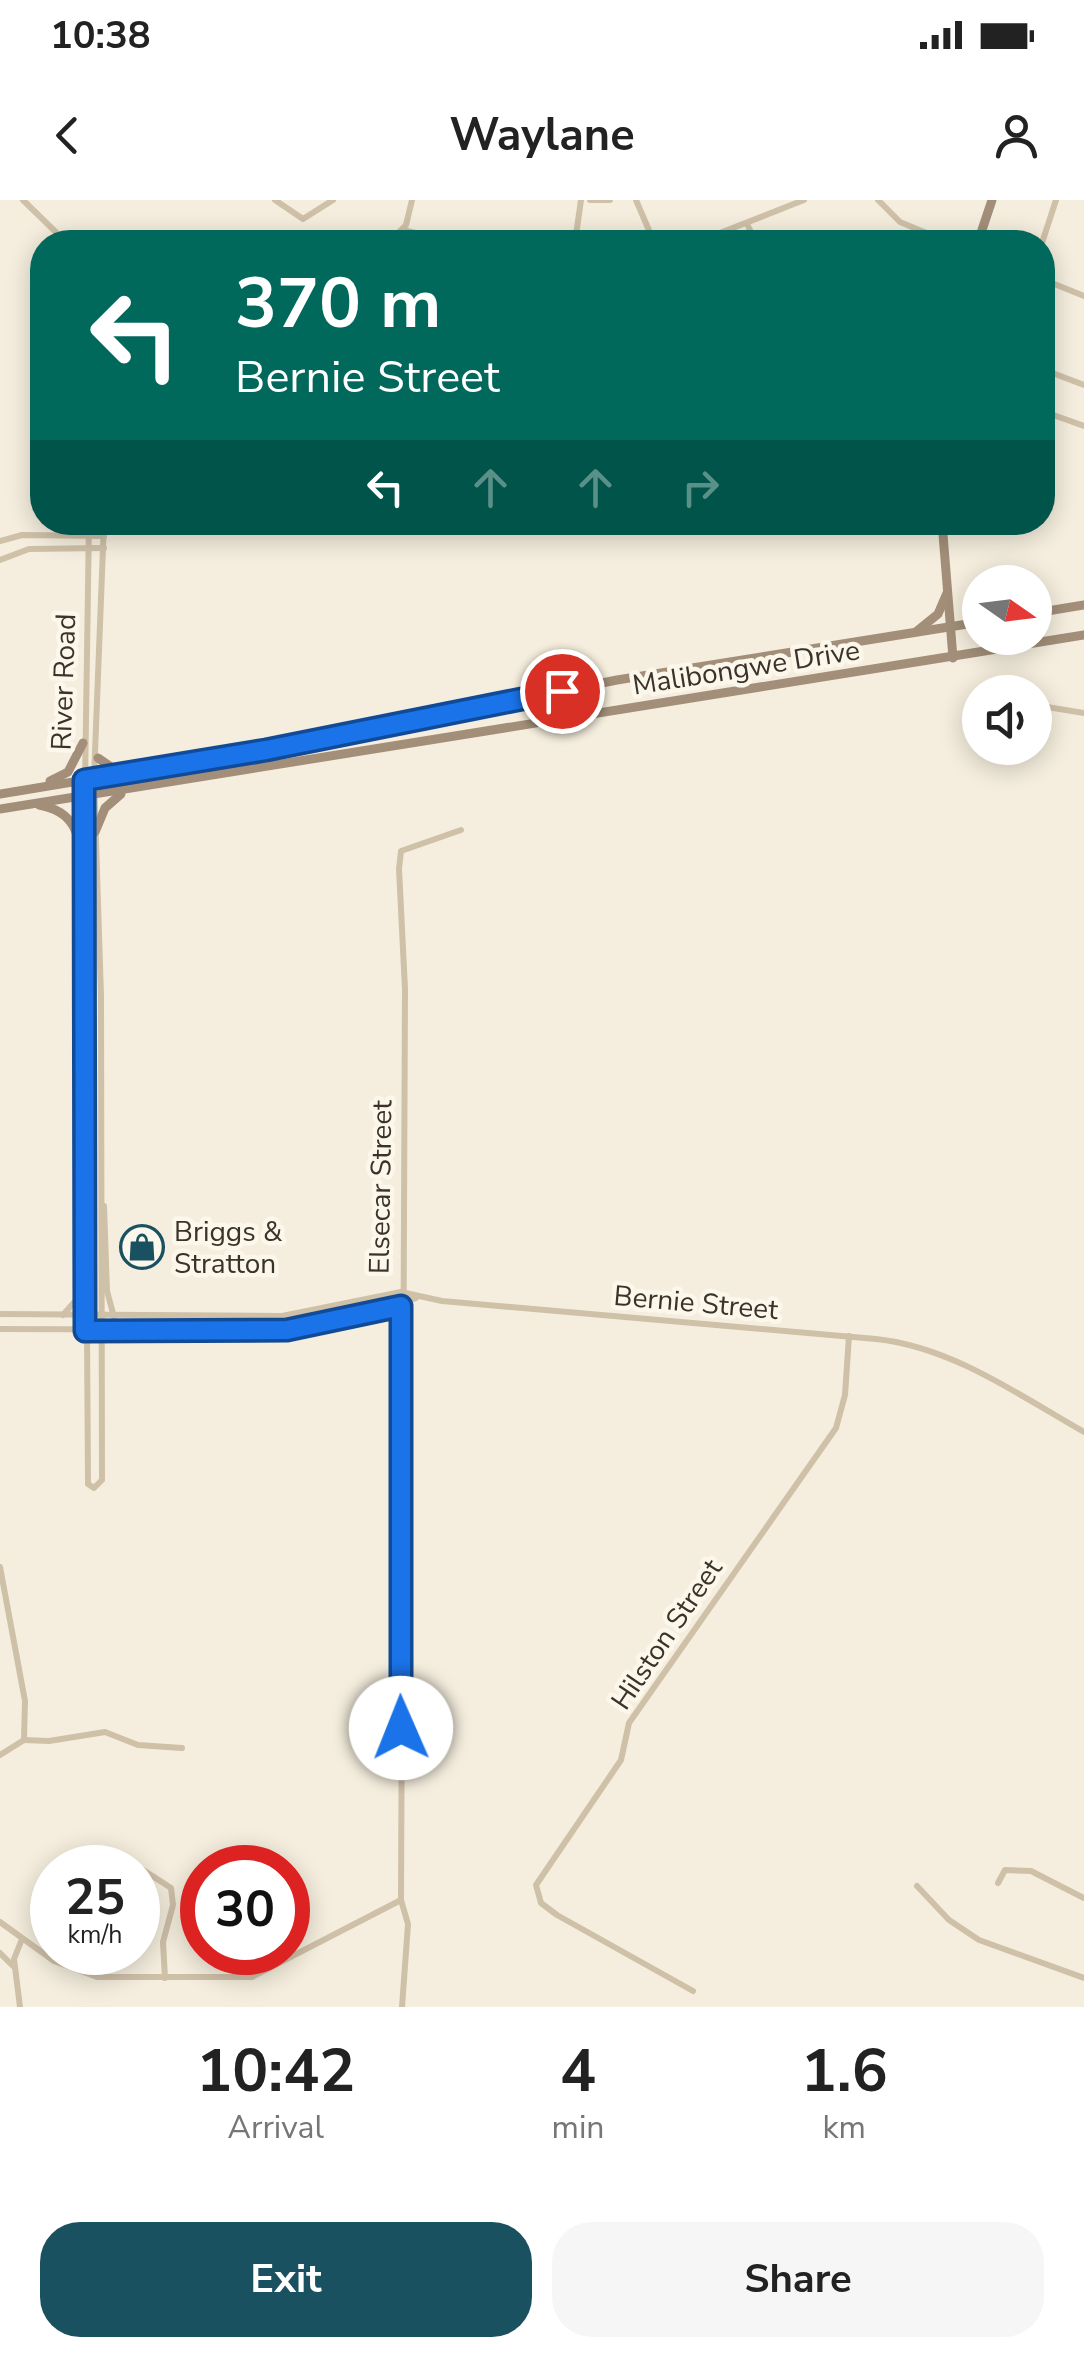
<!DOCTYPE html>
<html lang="en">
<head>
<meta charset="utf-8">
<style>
  body { margin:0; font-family:"Nunito Sans",sans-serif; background:#f6f6f6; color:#222; height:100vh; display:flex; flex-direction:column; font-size:38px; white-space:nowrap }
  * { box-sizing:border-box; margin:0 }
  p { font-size:32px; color:#767676 }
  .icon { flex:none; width:55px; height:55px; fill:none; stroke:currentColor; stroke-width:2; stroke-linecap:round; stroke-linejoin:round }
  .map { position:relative; height:1807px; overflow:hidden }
  .drawer { display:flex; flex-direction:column; background:#fff; flex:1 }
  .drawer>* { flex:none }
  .guide { position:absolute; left:30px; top:30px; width:1025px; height:305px; border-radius:40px; box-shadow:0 5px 25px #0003; background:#00695c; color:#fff; overflow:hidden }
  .needle { width:65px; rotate:104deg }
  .fabs { position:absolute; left:962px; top:365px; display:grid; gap:20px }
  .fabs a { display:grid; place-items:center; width:90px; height:90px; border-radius:50%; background:#fff; box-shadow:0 5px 25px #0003; font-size:50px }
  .speed { position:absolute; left:30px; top:1645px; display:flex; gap:20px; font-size:50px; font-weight:700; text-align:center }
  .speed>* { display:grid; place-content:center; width:130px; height:130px; border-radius:50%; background:#fff; box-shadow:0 5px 25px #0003; line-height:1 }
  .speed small { font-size:25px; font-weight:400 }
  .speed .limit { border:15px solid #d22; background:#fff; color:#111 }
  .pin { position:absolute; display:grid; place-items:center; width:85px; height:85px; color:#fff; margin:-42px; border:5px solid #fff; border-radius:50%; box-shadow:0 2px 10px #0007 }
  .me { position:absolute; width:110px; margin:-55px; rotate:359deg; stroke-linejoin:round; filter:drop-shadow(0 0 8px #0008) }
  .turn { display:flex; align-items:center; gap:35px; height:210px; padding:0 40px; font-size:45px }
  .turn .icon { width:130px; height:130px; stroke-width:2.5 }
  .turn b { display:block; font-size:70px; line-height:85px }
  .lanes { display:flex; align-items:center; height:95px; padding:0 40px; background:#0003; justify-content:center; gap:50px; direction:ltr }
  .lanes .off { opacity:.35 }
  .eta { display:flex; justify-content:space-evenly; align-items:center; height:170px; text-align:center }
  .eta b { font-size:60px; font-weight:700; line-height:70px }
  .cta { display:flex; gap:20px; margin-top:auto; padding:20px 40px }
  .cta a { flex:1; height:115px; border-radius:40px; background:#1a5161; color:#fff; font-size:40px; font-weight:700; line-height:115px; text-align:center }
  .cta a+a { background:#f6f6f6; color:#222 }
  .status { display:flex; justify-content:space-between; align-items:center; height:70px; padding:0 50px; background:#fff; direction:ltr }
  .status svg { height:28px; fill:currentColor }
  header { display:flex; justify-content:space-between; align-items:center; height:130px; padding:0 40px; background:#fff; font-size:45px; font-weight:700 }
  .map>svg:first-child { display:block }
</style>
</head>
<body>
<div class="status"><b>10:38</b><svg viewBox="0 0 49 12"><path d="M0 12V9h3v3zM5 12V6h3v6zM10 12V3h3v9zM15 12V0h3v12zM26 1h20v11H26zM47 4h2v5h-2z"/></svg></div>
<header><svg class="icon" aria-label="back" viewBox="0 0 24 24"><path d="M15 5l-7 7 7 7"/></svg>Waylane<svg class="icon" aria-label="person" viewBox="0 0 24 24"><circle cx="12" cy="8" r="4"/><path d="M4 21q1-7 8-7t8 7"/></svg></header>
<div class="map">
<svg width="1084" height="1807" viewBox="0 0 1084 1807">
  <rect width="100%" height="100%" fill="#f5eede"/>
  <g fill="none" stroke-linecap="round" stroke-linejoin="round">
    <g stroke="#cfc0a8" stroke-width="6">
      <path d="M23,0L66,42"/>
      <path d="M275,0L303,19L333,0"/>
      <path d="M590,0H610"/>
      <path d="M636,0L654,42"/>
      <path d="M878,0L900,22L948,42"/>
      <path d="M747,24L756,42"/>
      <path d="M403,30L452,42"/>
      <path d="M389,42L406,25L412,0"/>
      <path d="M575,42L581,0"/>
      <path d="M697,42L804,0"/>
      <path d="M811,42L832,37L846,42"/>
      <path d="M1042,43L1056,0"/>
      <path d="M1042,79L1084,96"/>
      <path d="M1042,169L1084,185"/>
      <path d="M1042,211L1084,226"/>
      <path d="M0,341L22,335L104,336"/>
      <path d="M0,360L29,349L104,348"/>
      <path d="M1035,505L1084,513"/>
      <path d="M84,651L89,322"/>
      <path d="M84,674L88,1284L94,1288L102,1280L101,796L94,578L104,322"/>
      <path d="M104,1006L107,1091L114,1117"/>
      <path d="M0,1114L282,1116L401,1092L442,1101L876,1139C952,1147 1019,1195 1084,1232"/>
      <path d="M63,1115L84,1091"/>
      <path d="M0,1129L278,1130L387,1110L416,1098"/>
      <path d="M0,1367L25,1501L24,1540L0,1555"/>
      <path d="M24,1540L49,1541L105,1532L138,1545L182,1548"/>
      <path d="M120,1655L171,1688L173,1705L163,1742L165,1778"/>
      <path d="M998,1683L1005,1670L1031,1671L1084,1698"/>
      <path d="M917,1686L949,1720L979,1740L1084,1778"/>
      <path d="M0,1722L54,1761L97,1777H252L401,1700"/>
      <path d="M0,1753L13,1766"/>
      <path d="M693,1791L557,1715L541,1703L536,1685L621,1560L629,1523L836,1228L845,1195L849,1136"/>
      <path d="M20,1807L14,1759L22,1739"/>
      <path d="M402,1807L408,1724L401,1700L405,789L399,669L401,651L461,630"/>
    </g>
    <g stroke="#a38f79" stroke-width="9">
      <path d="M978,42L992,0"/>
      <path d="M942,322L953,458"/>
      <path d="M1035,413L1084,405"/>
      <path d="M917,431L938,414L947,393"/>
      <path d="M98,558L120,573"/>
      <path d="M50,581L68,572L83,543"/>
      <path d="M0,594L266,550L617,480L980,422"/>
      <path d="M39,605C79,612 79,639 84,674"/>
      <path d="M0,609L1084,435"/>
      <path d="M95,632L105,608L121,594"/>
    </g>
  </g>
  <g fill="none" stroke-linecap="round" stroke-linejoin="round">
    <g stroke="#114b97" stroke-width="25">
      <path id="route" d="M401,1528V1106L287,1130L85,1131L84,580L266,550L562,491"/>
    </g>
    <use href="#route" stroke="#1a73e8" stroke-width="18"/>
  </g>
  <defs>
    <g id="shop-ring" transform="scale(2.25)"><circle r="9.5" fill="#fcf7eb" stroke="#1a5161" stroke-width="1.5"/><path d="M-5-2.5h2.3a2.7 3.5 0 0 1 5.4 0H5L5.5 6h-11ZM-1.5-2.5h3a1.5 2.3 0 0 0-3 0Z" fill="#1a5161"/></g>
  </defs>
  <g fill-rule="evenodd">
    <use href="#shop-ring" x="142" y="1047"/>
  </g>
  <g text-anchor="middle" stroke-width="9" stroke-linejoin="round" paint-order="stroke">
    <g font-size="28" fill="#3b3229" stroke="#fcf7eb">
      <text transform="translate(746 467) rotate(-9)" y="10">Malibongwe Drive</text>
      <text transform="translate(63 482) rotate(-88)" y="10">River Road</text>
      <text transform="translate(380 987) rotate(-89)" y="10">Elsecar Street</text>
      <text transform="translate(696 1102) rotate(5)" y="10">Bernie Street</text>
      <text transform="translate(666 1434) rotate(-56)" y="10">Hilston Street</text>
    </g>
    <g font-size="28" fill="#3b3229" stroke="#fcf7eb" text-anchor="start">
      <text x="174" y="1041">Briggs &amp;<tspan x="174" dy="32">Stratton</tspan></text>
    </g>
  </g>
</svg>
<div class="fabs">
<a><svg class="needle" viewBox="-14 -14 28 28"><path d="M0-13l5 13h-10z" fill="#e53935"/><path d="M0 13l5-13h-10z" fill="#767676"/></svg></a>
<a><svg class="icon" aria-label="sound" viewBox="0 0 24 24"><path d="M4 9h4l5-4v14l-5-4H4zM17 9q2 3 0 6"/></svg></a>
</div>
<div class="speed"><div>25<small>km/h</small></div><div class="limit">30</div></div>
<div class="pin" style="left:562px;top:491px;background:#d93025"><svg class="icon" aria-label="arrive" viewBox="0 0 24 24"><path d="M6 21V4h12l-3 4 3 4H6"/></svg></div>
<svg class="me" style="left:401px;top:1528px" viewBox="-20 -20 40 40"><circle r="19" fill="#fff"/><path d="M0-13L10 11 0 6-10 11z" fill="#1a73e8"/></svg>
<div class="guide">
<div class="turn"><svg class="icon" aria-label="left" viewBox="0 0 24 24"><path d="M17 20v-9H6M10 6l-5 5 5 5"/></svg><div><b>370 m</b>Bernie Street</div></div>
<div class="lanes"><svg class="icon" aria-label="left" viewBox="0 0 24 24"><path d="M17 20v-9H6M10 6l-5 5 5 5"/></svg><svg class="icon off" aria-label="ahead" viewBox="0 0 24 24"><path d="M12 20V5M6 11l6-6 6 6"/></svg><svg class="icon off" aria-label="ahead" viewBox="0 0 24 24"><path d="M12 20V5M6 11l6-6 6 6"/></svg><svg class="icon off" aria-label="right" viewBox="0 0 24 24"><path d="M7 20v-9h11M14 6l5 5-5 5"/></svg></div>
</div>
</div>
<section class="drawer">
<div class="eta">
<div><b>10:42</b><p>Arrival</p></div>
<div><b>4</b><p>min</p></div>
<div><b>1.6</b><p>km</p></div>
</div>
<div class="cta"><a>Exit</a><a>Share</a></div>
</section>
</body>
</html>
